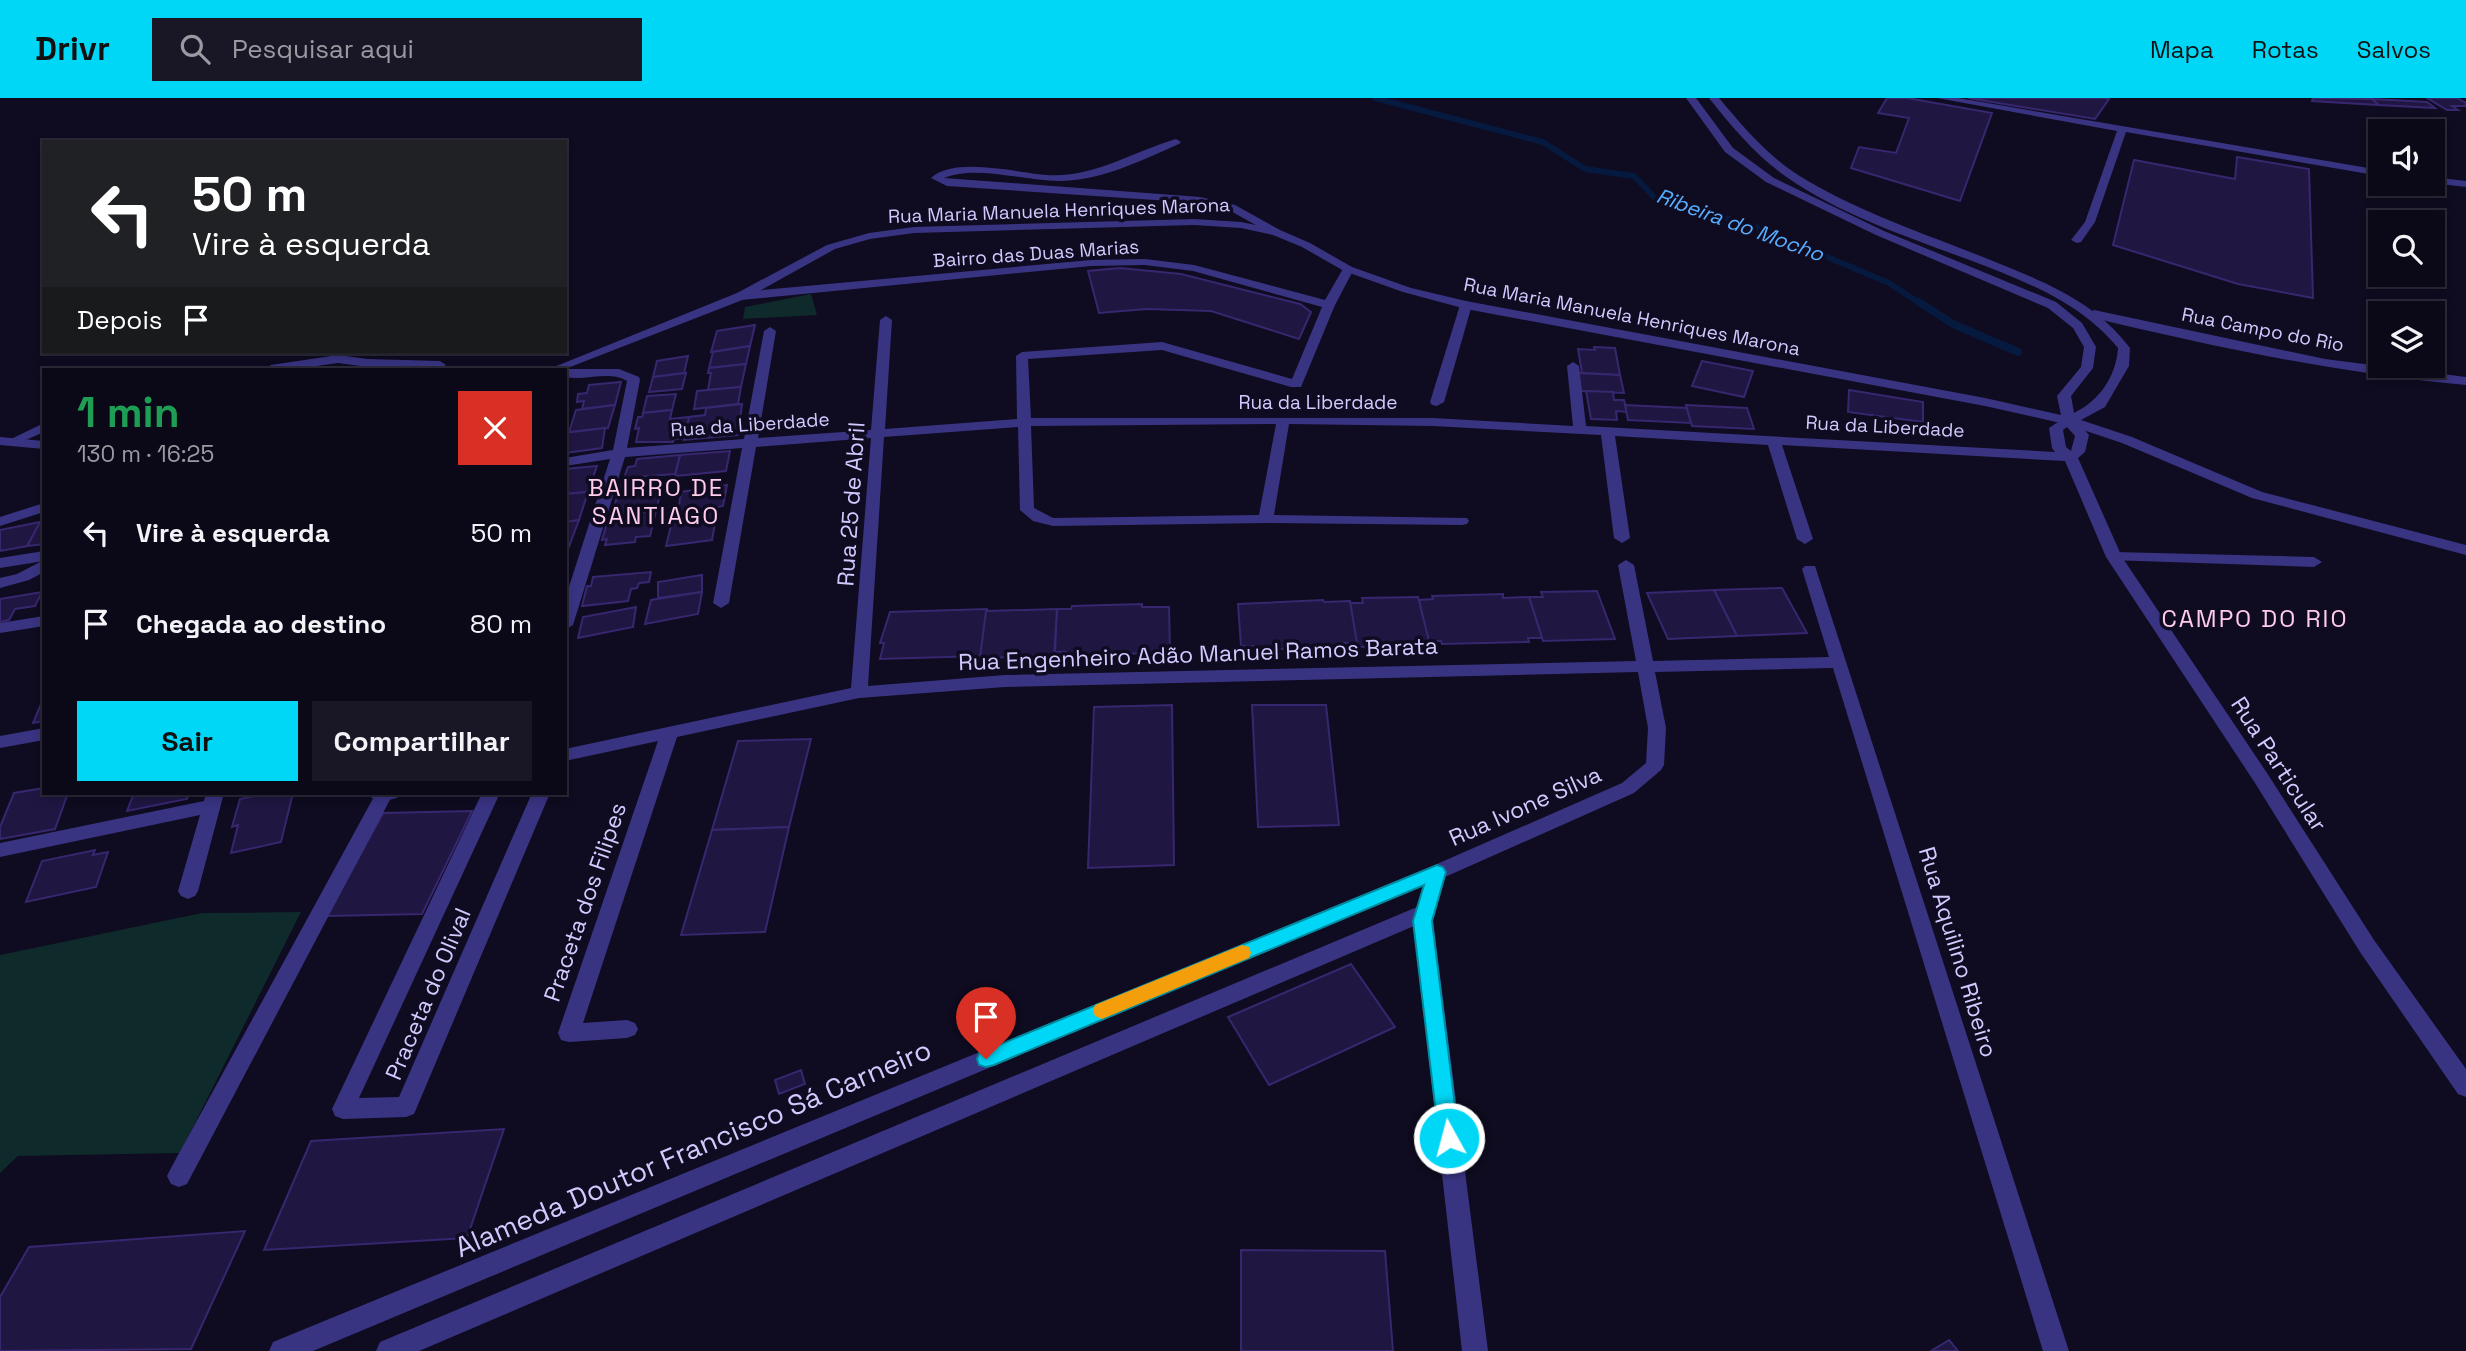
<!DOCTYPE html>
<html lang="pt">
<head>
<meta charset="utf-8">
<style>
  body { margin:0; font-family:"Space Grotesk",sans-serif; background:#191625; color:#f1f3f6; height:100vh; display:flex; flex-direction:column; font-size:26px; white-space:nowrap }
  * { box-sizing:border-box; margin:0 }
  p { font-size:23px; color:#9a9aa2 }
  .icon { flex:none; width:38px; height:38px; fill:none; stroke:currentColor; stroke-width:2; stroke-linecap:round; stroke-linejoin:round }
  .map { position:relative; flex:1; overflow:hidden }
  .panel { position:absolute; left:42px; top:270px; width:525px; height:427px; display:flex; flex-direction:column; background:#0b0818; border-radius:0px; box-shadow:0 4px 10px #0003,0 0 0 2px #2b2937 }
  .panel>* { flex:none }
  .guide { position:absolute; left:42px; top:42px; width:525px; height:214px; border-radius:0px; box-shadow:0 4px 10px #0003,0 0 0 2px #2b2937; background:#202124; color:#fff; overflow:hidden }
  .fabs { position:absolute; left:2368px; top:21px; display:grid; gap:14px }
  .fabs a { display:grid; place-items:center; width:77px; height:77px; border-radius:0px; background:#0b0818; box-shadow:0 4px 10px #0003,0 0 0 2px #2b2937; font-size:35px }
  .pin { position:absolute; display:grid; place-items:center; width:60px; height:60px; color:#fff; margin:-72px -30px; border-radius:50% 50% 50% 0; rotate:-45deg; box-shadow:0 0 7px #0007 }
  .pin .icon { rotate:45deg }
  .me { position:absolute; width:77px; margin:-38px; rotate:353deg; stroke-linejoin:round; filter:drop-shadow(0 0 5px #0008) }
  .turn { display:flex; align-items:center; gap:24px; height:147px; padding:0 35px; font-size:32px }
  .turn .icon { width:91px; height:91px; stroke-width:2.5 }
  .turn b { display:block; font-size:49px; line-height:60px }
  .then { display:flex; align-items:center; height:66px; padding:0 35px; background:#0003; gap:14px; font-size:26px }
  .round { display:grid; place-items:center; flex:none; width:74px; height:74px; border-radius:0px; background:#191625 }
  .head { display:flex; align-items:center; justify-content:space-between; height:119px; padding:0 35px }
  h1 { font-size:42px; font-weight:700; line-height:52px; color:#1e9e55 }
  .button { display:flex; gap:14px; margin-top:auto; padding:14px 35px }
  .button a { flex:1; height:80px; border-radius:0px; background:#00d6f5; color:#111; font-size:28px; font-weight:700; line-height:80px; text-align:center }
  .button a+a { background:#191625; color:#f1f3f6 }
  ul { padding:0; list-style:none }
  li { display:flex; align-items:center; gap:21px; height:91px; padding:0 35px }
  li div { flex:1 }
  li b { display:block; font-size:26px }
  li em { font-style:normal }
  header { display:flex; align-items:center; gap:42px; box-sizing:border-box; height:98px; padding:0 35px; background:#00d6f5; color:#111 }
  header strong { font-size:33px }
  nav { display:flex; gap:38px; margin-inline-start:auto; font-size:24px }
  .search { width:490px; height:63px; background:#191625; display:flex; align-items:center; gap:18px; box-sizing:border-box; padding:0 24px; border-radius:0px; color:#9a9aa2; font-size:26px }
  .map>svg:first-child { display:block }
</style>
</head>
<body>
<header>
<strong>Drivr</strong>
<div class="search"><svg class="icon" aria-label="search" viewBox="0 0 24 24"><circle cx="10" cy="10" r="6"/><path d="M15 15l6 6"/></svg>Pesquisar aqui</div>
<nav><a>Mapa</a><a>Rotas</a><a>Salvos</a></nav>
</header>
<div class="map">
<svg width="2466" height="1253" viewBox="0 0 2466 1253">
  <rect width="100%" height="100%" fill="#0f0b20"/>
  <g fill="#0e2a2a">
    <path d="M811,196L817,217L743,221L745,209Z"/>
    <path d="M301,814L180,1055L18,1058L0,1075V857L202,815Z"/>
  </g>
  <g fill="none" stroke-linecap="round" stroke-linejoin="round">
    <path stroke="#06193e" stroke-width="6" d="M1375,0L1543,44L1585,71L1634,78L1654,99L1756,129L1889,185L1921,206"/>
    <path stroke="#06193e" stroke-width="8" d="M1919,204L1953,226L2018,254"/>
  </g>
  <g fill="#201642" stroke="#37276f" stroke-width="2">
    <path d="M1887,0H1907L1992,15L1960,103L1851,70L1859,49L1896,55L1909,20L1878,15Z"/>
    <path d="M1968,0H2105L2109,1L2095,21Z"/>
    <path d="M2313,0L2372,1L2379,7L2312,3Z"/>
    <path d="M2427,0H2457L2466,5V8H2452L2458,12H2447Z"/>
    <path d="M2372,1L2427,4L2435,10L2379,7Z"/>
    <path d="M2237,59L2309,71L2313,200L2238,186L2113,147L2134,62L2235,81Z"/>
    <path d="M2370,123L2380,125V148L2373,147Z"/>
    <path d="M2432,134L2437,135L2442,160L2432,158Z"/>
    <path d="M1120,170L1181,176L1300,206L1311,214L1299,241L1211,213L1147,211L1099,215L1088,173Z"/>
    <path d="M755,227L750,248L711,254L717,233Z"/>
    <path d="M750,248L746,266L709,270L713,254Z"/>
    <path d="M1594,249L1615,250L1620,277L1582,275L1578,251L1595,252Z"/>
    <path d="M688,258L684,275L653,279L657,263Z"/>
    <path d="M1702,263L1753,273L1744,299L1692,288Z"/>
    <path d="M746,266L741,289L708,292L711,275H708L709,270Z"/>
    <path d="M686,275L682,291L649,294L653,279Z"/>
    <path d="M1578,275L1620,277L1624,295L1581,293Z"/>
    <path d="M621,284L615,307L582,311L584,303L577,304L578,296L587,295L589,287Z"/>
    <path d="M741,289L738,306L694,311L697,293Z"/>
    <path d="M1849,292L1923,304V324L1848,314Z"/>
    <path d="M1586,293L1613,294L1614,302H1624L1627,314L1616,313L1617,322L1591,321Z"/>
    <path d="M676,296L672,312L643,315L647,298Z"/>
    <path d="M742,306L738,337L684,342L689,319L705,317L706,310Z"/>
    <path d="M615,307L608,330L569,334L576,312Z"/>
    <path d="M1625,307L1687,310L1691,325L1628,322Z"/>
    <path d="M1686,307L1747,310L1754,331L1692,328Z"/>
    <path d="M672,312L670,321L689,319L685,340L674,341L673,344H636L639,330L635,331L638,319H642L643,315Z"/>
    <path d="M605,330L602,350L565,355V335Z"/>
    <path d="M730,353L726,373L675,378L680,357Z"/>
    <path d="M680,357L675,376L624,380L628,369L635,368L637,361Z"/>
    <path d="M597,368L588,394L565,396V371Z"/>
    <path d="M663,384L656,413L612,417L620,388Z"/>
    <path d="M727,387L723,408L718,409L712,442L666,448L674,415L678,414L681,394Z"/>
    <path d="M588,394L579,422L565,424V396Z"/>
    <path d="M656,413L650,438L636,439L635,444L605,447L607,441L602,442L607,425L611,424L612,417Z"/>
    <path d="M579,422L567,454H565V424Z"/>
    <path d="M40,424H44V446L27,448Z"/>
    <path d="M40,424L27,448L0,453V432Z"/>
    <path d="M651,474L649,484L639,485L637,490L631,491L628,503L582,508L587,488H591L593,479Z"/>
    <path d="M702,477V494L658,500V484Z"/>
    <path d="M1782,490L1807,535L1737,538L1714,492Z"/>
    <path d="M1714,492L1737,538L1668,541L1647,495Z"/>
    <path d="M1597,493L1615,541L1543,543L1529,499H1543L1541,494Z"/>
    <path d="M42,494L35,508L15,511L9,522L0,524V501Z"/>
    <path d="M702,494L698,516L645,526L651,502Z"/>
    <path d="M1503,496V500L1529,499L1542,540H1528L1529,544L1442,546L1441,543H1428L1419,502L1433,501L1432,498Z"/>
    <path d="M1418,499L1430,547L1357,549L1350,505H1363L1362,500Z"/>
    <path d="M1323,502L1324,504L1350,503L1357,545H1343V549L1254,552V548H1241L1238,506Z"/>
    <path d="M1142,506V509H1169L1170,551H1157V555L1116,556V553H1106L1107,557L1065,558L1066,554H1055L1057,511H1071L1072,508Z"/>
    <path d="M636,509L633,529L578,540L583,519Z"/>
    <path d="M987,511L981,558L880,561L884,545H880L890,514Z"/>
    <path d="M1057,511L1054,558L980,560L986,513Z"/>
    <path d="M44,599V623L33,625Z"/>
    <path d="M1172,607L1174,767L1088,770L1094,609Z"/>
    <path d="M1252,607H1326L1339,727L1258,729Z"/>
    <path d="M811,641L789,729L712,732L738,643Z"/>
    <path d="M44,690V695H68L55,731L0,741V729L14,695Z"/>
    <path d="M134,695H189L187,701L127,713Z"/>
    <path d="M270,695H293L281,744L231,755L238,727L232,729L240,701Z"/>
    <path d="M472,713L422,816L327,818L383,715Z"/>
    <path d="M789,729L765,834L681,837L712,732Z"/>
    <path d="M95,752L93,757L108,754L96,789L26,804L42,763Z"/>
    <path d="M1351,866L1395,929L1269,987L1228,919Z"/>
    <path d="M801,972L805,986L779,996L775,982Z"/>
    <path d="M504,1031L467,1140L264,1152L311,1043Z"/>
    <path d="M245,1133L191,1251L0,1253V1199L29,1149Z"/>
    <path d="M1241,1152L1385,1153L1393,1253H1241Z"/>
    <path d="M1949,1242L1958,1253H1931Z"/>
  </g>
  <g fill="none" stroke-linecap="round" stroke-linejoin="round">
    <g fill="#393482" fill-rule="evenodd">
      <path d="M1937,0H1958L2380,72V78L2126,34L2095,124L2081,144L2077,145L2071,142L2085,124L2117,33Z"/>
      <path d="M2432,79L2466,83V89L2432,85Z"/>
      <path d="M2094,212L2325,261L2466,279V287C2339,275 2213,249 2090,219L2088,216Z"/>
      <path d="M338,257L368,261L440,263L446,267L440,271L368,269L338,265L295,271H265L271,267Z"/>
      <path d="M44,325V334L12,348L5,344Z"/>
      <path d="M2114,454L2314,459L2322,464L2314,469L2109,462L2106,459L2109,456Z"/>
      <path d="M44,462V474L29,482L0,490V480L17,476Z"/>
      <path d="M376,695L393,696L187,1086L179,1089L171,1086L167,1078L171,1070Z"/>
    </g>
    <g fill="#393482" fill-rule="evenodd">
      <path d="M1176,41L1181,44L1179,46C1142,62 1103,82 1062,83C1026,84 977,66 944,80L1200,99L1235,107L1280,132V136H1272L1227,111L1200,105L947,88L931,80C955,58 1017,75 1047,77C1094,80 1132,54 1176,41Z"/>
      <path d="M1145,161L1194,167L1325,202L1344,169L1354,171L1335,207L1301,289H1291L1162,252L1028,261L1031,320H1433L1573,328L1567,268L1573,264L1579,268L1586,328L2055,354L2052,350L2049,330L2064,320H2074L2089,337L2085,354L2078,360L2122,459L2267,675L2374,842L2466,971V999L2458,996L2360,854L2255,685L2106,459L2065,363L1782,347L1813,441L1805,446L1797,441L1768,347L1615,338L1630,440L1622,445L1614,440L1601,337L1433,328L1289,326L1274,417L1467,420L1469,423L1467,426L1462,427L1266,425L1053,428L1033,423L1020,412L1018,329L884,339L868,588L1005,577L1636,563L1618,467L1626,462L1634,467L1653,563L1829,559L1802,471L1805,468H1815L2069,1253H2043L1833,570L1655,574L1666,630L1664,667L1661,672L1634,695L1445,779L1433,823L1488,1253H1462L1414,828L419,1253H376L380,1244L1417,809L1423,788L313,1253H269L273,1244L1430,769L1622,685L1646,665L1648,630L1638,574L1005,589L859,600L677,639L583,925L627,922L635,925L638,931L635,937L627,940L569,944L561,942L558,935L658,643L565,663V651L851,590L871,340L756,349L729,505L721,510L713,505L742,350L625,359L573,527L565,532V501L610,361L565,368V360L613,352L627,283C610,272 585,283 565,279V271H619L639,279L640,282L627,350L744,341L764,233L770,229L776,233L758,340L871,332L880,222L886,218L892,222L885,331L1017,321L1016,258L1022,254L1162,244L1292,281L1322,209L1193,173L1145,167L1091,168L741,202L735,198L741,194L1091,162ZM1276,326L1259,417L1053,420L1034,410L1031,328ZM2067,329L2075,338L2071,353L2066,349L2063,332Z"/>
      <path d="M1466,203L1472,207L1444,304L1437,308L1432,307L1430,304L1460,207Z"/>
      <path d="M44,405V414L0,428V419Z"/>
      <path d="M44,453V463L0,470V460Z"/>
      <path d="M44,518V528L0,535V525Z"/>
      <path d="M44,630V642L0,650V638Z"/>
      <path d="M206,695H224L198,793L195,798L188,801L181,798L178,793L200,717L0,759V745L204,703Z"/>
      <path d="M368,695H399L397,700C385,703 375,707 368,695Z"/>
      <path d="M482,695H500L359,1000L399,999L532,695H550L417,1009L414,1016L406,1019L343,1021L335,1018L332,1011Z"/>
    </g>
    <g fill="#393482" fill-rule="evenodd">
      <path d="M1686,0H1696L1733,50L1774,80L1884,133L2056,204L2082,225L2096,249L2093,270L2071,298L2074,315C2099,303 2116,279 2118,250C2083,208 2038,189 1988,169C1923,144 1845,120 1788,80C1757,59 1732,29 1709,0H1719C1745,31 1772,63 1808,83C1864,116 1928,137 1988,161C2042,183 2094,202 2130,250L2129,268L2105,309L2081,322L2132,339L2262,394L2466,447V457L2252,400L2122,345L2065,326L1985,308L1466,211L1403,194L1344,173L1302,149L1273,137L1241,130L1194,127L914,135L870,141L835,151L745,201L565,271H549L737,195L827,147L869,135L914,129L1194,121L1241,124L1280,132L1310,145L1352,169L1411,190L1466,203L1985,300L2061,317L2057,298L2081,269L2084,249L2073,230L2048,210L1876,137L1766,84L1725,54Z"/>
      <path d="M0,339L44,343V351L0,347Z"/>
    </g>
  </g>
  <path fill="#00d6f5" stroke="#008b9f" stroke-width="2" d="M1437,767L1443,769L1446,774L1432,823L1459,1040L1456,1046L1449,1049L1442,1046L1439,1040L1413,823L1424,787L994,967L986,969L979,967L977,961L979,955Z"/>
  <path fill="#f59e0b" d="M1242,847L1249,849L1251,855L1249,860L1102,921L1095,918L1093,913L1095,907Z"/>
  <g text-anchor="middle" stroke-width="7" stroke-linejoin="round" paint-order="stroke">
    <g font-size="19" fill="#d2caff" stroke="#0f0b20">
      <text transform="translate(1059 112) rotate(-2)" y="7">Rua Maria Manuela Henriques Marona</text>
      <text transform="translate(1036 155) rotate(-4)" y="7">Bairro das Duas Marias</text>
      <text transform="translate(1632 218) rotate(11)" y="7">Rua Maria Manuela Henriques Marona</text>
      <text transform="translate(2263 231) rotate(11)" y="7">Rua Campo do Rio</text>
      <text x="1318" y="311">Rua da Liberdade</text>
      <text transform="translate(750 326) rotate(-4)" y="7">Rua da Liberdade</text>
      <text transform="translate(1885 328) rotate(3)" y="7">Rua da Liberdade</text>
    </g>
    <g font-size="21" font-style="italic" fill="#58adff" stroke="#0f0b20">
      <text transform="translate(1740 127) rotate(20)" y="7">Ribeira do Mocho</text>
    </g>
    <g font-size="23" fill="#d2caff" stroke="#0f0b20">
      <text transform="translate(851 406) rotate(-86)" y="8">Rua 25 de Abril</text>
      <text transform="translate(1198 556) rotate(-2)" y="8">Rua Engenheiro Adão Manuel Ramos Barata</text>
      <text transform="translate(2279 666) rotate(57)" y="8">Rua Particular</text>
      <text transform="translate(1525 708) rotate(-24)" y="8">Rua Ivone Silva</text>
      <text transform="translate(585 804) rotate(-71)" y="8">Praceta dos Filipes</text>
      <text transform="translate(1958 854) rotate(73)" y="8">Rua Aquilino Ribeiro</text>
      <text transform="translate(428 896) rotate(-67)" y="8">Praceta do Olival</text>
    </g>
    <g font-size="24" letter-spacing="2" fill="#ffcceb" stroke="#0f0b20">
      <text x="656" y="398">BAIRRO DE<tspan x="656" dy="28">SANTIAGO</tspan></text>
      <text x="2255" y="529">CAMPO DO RIO</text>
    </g>
    <g font-size="28" fill="#d2caff" stroke="#0f0b20">
      <text transform="translate(693 1050) rotate(-23)" y="10">Alameda Doutor Francisco Sá Carneiro</text>
    </g>
  </g>
</svg>
<div class="fabs">
<a><svg class="icon" aria-label="sound" viewBox="0 0 24 24"><path d="M4 9h4l5-4v14l-5-4H4zM17 9q2 3 0 6"/></svg></a>
<a><svg class="icon" aria-label="search" viewBox="0 0 24 24"><circle cx="10" cy="10" r="6"/><path d="M15 15l6 6"/></svg></a>
<a><svg class="icon" aria-label="layers" viewBox="0 0 24 24"><path d="M12 4l9 5-9 5-9-5zM3 14l9 5 9-5"/></svg></a>
</div>
<div class="pin" style="left:986px;top:961px;background:#d93025"><svg class="icon" aria-label="arrive" viewBox="0 0 24 24"><path d="M6 21V4h12l-3 4 3 4H6"/></svg></div>
<svg class="me" style="left:1449px;top:1040px" viewBox="-20 -20 40 40"><circle r="17" fill="#00d6f5" stroke="#fff" stroke-width="3"/><path d="M0-11L8 9 0 5-8 9z" fill="#fff"/></svg>
<div class="guide">
<div class="turn"><svg class="icon" aria-label="left" viewBox="0 0 24 24"><path d="M17 20v-9H6M10 6l-5 5 5 5"/></svg><div><b>50 m</b>Vire à esquerda</div></div>
<div class="then">Depois<svg class="icon" aria-label="arrive" viewBox="0 0 24 24"><path d="M6 21V4h12l-3 4 3 4H6"/></svg></div>
</div>
<section class="panel">
<div class="head"><div><h1>1 min</h1><p>130 m · 16:25</p></div><a class="round" style="background:#d93025;color:#fff"><svg class="icon" aria-label="close" viewBox="0 0 24 24"><path d="M6 6l12 12M18 6L6 18"/></svg></a></div>
<ul>
<li><svg class="icon" aria-label="left" viewBox="0 0 24 24"><path d="M17 20v-9H6M10 6l-5 5 5 5"/></svg><div><b>Vire à esquerda</b></div><em>50 m</em></li>
<li><svg class="icon" aria-label="arrive" viewBox="0 0 24 24"><path d="M6 21V4h12l-3 4 3 4H6"/></svg><div><b>Chegada ao destino</b></div><em>80 m</em></li>
</ul>
<div class="button"><a>Sair</a><a>Compartilhar</a></div>
</section>
</div>
</body>
</html>
